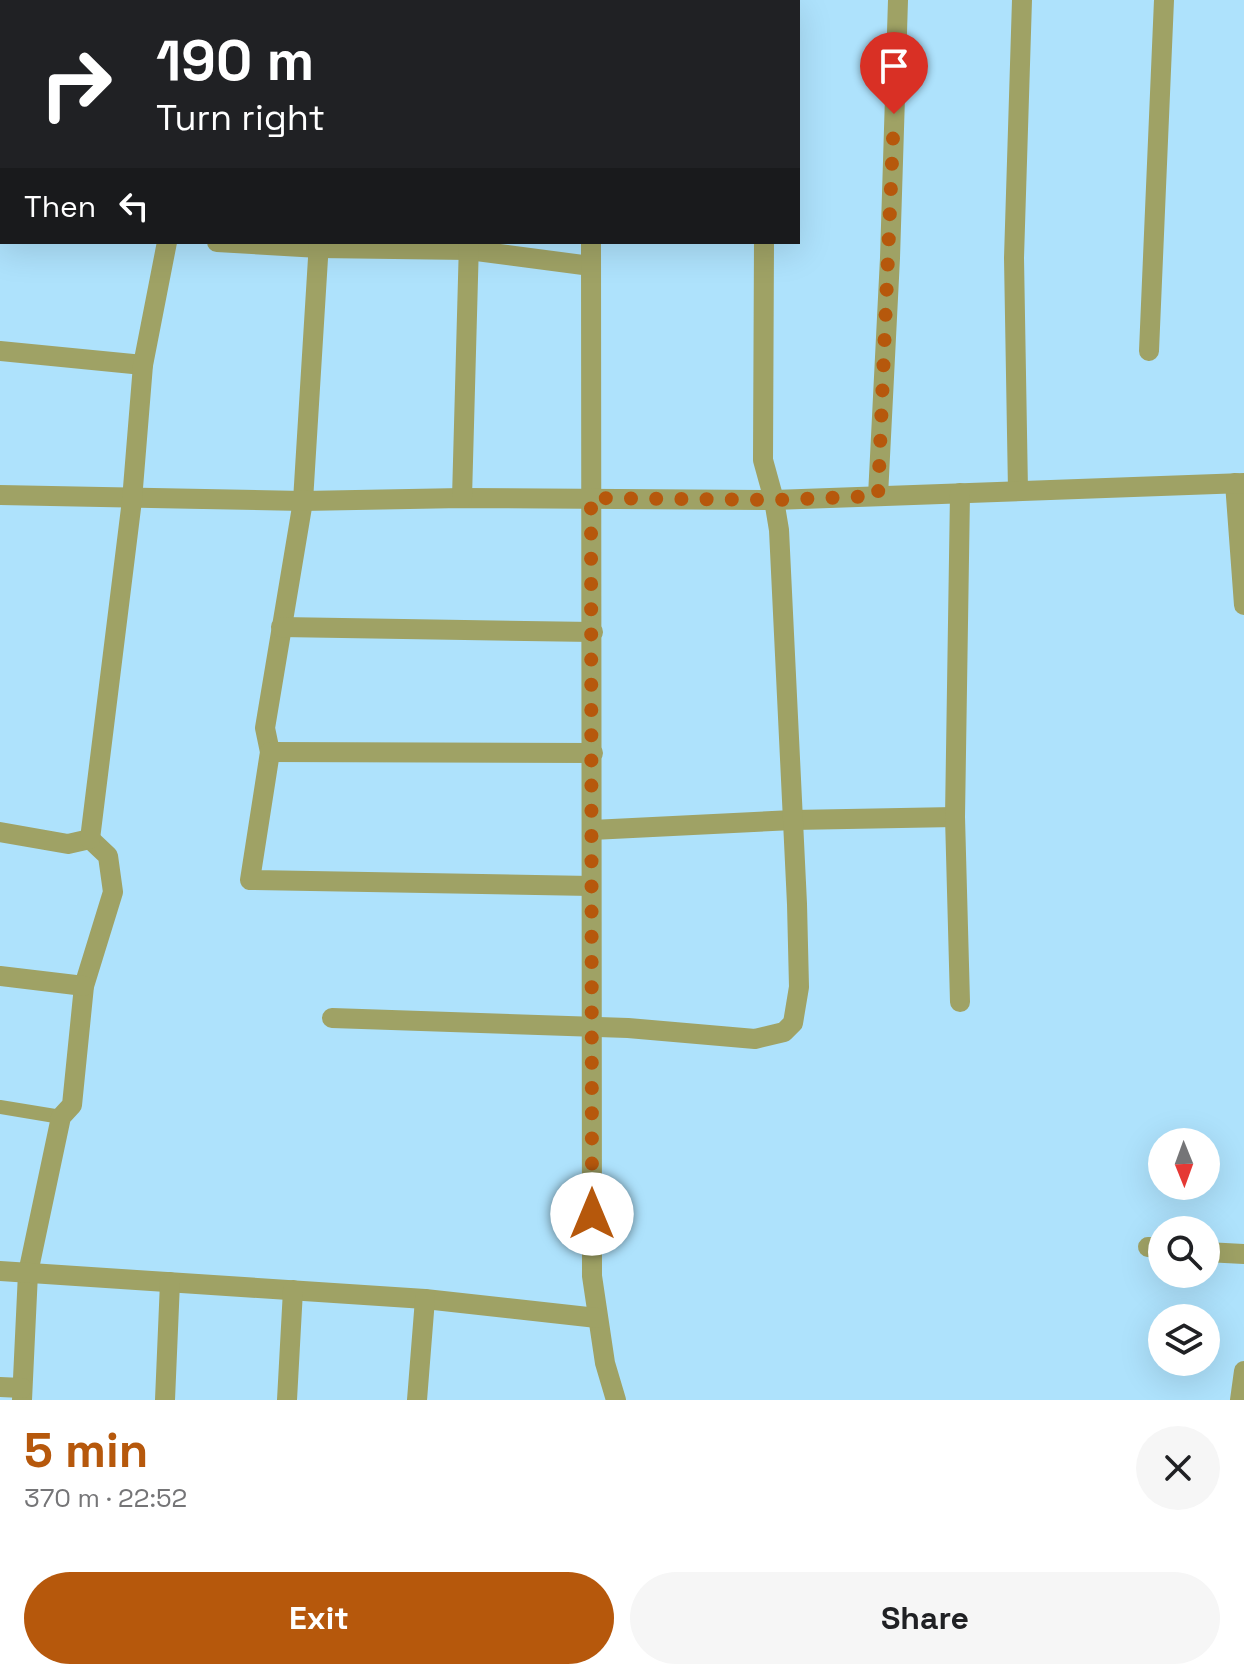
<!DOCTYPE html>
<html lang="en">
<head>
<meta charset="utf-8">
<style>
  body { margin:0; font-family:"Space Grotesk",sans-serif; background:#f6f6f6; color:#202124; height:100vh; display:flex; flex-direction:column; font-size:30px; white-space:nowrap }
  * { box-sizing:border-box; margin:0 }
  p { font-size:26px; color:#757577 }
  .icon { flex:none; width:44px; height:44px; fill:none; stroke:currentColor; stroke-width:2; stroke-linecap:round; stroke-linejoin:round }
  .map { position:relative; height:1400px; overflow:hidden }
  .drawer { display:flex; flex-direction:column; background:#fff; flex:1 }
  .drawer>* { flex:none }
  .banner { position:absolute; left:0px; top:0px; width:800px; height:244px; box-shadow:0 8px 32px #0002; background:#202124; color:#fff; overflow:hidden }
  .needle { width:52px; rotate:179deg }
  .tools { position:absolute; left:1148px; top:1128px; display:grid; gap:16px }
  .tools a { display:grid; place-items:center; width:72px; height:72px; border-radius:50%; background:#fff; box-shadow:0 8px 32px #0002; font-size:40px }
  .pin { position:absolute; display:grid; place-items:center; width:68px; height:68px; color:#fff; margin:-82px -34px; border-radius:50% 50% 50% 0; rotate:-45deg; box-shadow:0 0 8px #0007 }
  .pin .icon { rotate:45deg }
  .me { position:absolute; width:88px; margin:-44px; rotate:0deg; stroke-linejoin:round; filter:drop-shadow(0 0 6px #0008) }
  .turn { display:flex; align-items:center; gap:28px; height:168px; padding:0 24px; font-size:36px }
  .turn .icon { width:104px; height:104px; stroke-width:2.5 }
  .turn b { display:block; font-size:56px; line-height:68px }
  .then { display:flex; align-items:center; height:76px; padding:0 24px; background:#0003; gap:16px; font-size:30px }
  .round { display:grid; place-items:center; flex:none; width:84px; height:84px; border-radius:42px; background:#f6f6f6 }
  .summary { display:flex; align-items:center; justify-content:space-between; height:136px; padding:0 24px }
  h1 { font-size:48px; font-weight:600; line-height:60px; color:#b6580c }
  .button { display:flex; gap:16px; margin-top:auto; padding:16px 24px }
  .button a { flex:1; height:92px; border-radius:48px; background:#b6580c; color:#fff; font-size:32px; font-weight:600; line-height:92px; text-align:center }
  .button a+a { background:#f6f6f6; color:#202124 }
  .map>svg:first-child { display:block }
</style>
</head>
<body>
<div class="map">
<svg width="1244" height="1400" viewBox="0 0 1244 1400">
  <rect width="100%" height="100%" fill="#aee2fc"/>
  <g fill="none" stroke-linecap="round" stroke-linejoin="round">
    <path stroke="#9fa265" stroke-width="14" d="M0,1107L61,1117"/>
    <g stroke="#9fa265" stroke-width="20">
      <path d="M316,0V2"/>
      <path d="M461,0V2"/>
      <path d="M590,0V2"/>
      <path d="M193,2V0"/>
      <path d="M769,2V0"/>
      <path d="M0,224H2"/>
      <path d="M217,242L319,248L469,250L591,266"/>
      <path d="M319,242L303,501L265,728L270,752L250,880L591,886"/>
      <path d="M591,242L592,1276L605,1363L616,1400"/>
      <path d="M0,351L143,365"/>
      <path d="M1149,351L1164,0"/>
      <path d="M1235,483L1244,605"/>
      <path d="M1018,491L1014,258L1022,0"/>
      <path d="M0,495L303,501L462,498L774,500L1244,483"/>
      <path d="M878,496L890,258L898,0"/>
      <path d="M462,498L469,242"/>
      <path d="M281,627L593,632"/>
      <path d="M270,752L593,753"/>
      <path d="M592,830L793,820L955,817"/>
      <path d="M0,832L68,844L90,839L108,856L113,892L84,986L72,1105L61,1117L28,1273L22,1400"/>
      <path d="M90,839L132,500L143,365L167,242"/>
      <path d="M0,976L84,986"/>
      <path d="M960,1002L955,817L960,493"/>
      <path d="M332,1018L628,1028L755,1039L784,1032L793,1023L799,987L797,904L779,530L774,500L763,460L764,242"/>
      <path d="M1148,1247L1162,1248"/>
      <path d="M1206,1252L1244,1254"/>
      <path d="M0,1271L425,1299L597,1318"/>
      <path d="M0,1387L22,1388"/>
      <path d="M165,1400L170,1282"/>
      <path d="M287,1400L293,1290"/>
      <path d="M417,1400L425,1299"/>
      <path d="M1240,1400L1244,1371"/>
    </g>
  </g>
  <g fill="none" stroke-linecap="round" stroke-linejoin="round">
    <path stroke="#b6580c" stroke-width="14" stroke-dasharray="0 25.2" d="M592,1214L591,498L774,500L878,496L894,114"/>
  </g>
</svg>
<div class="tools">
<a><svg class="needle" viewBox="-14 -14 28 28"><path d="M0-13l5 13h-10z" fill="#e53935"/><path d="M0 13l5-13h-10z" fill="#757577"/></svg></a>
<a><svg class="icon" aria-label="search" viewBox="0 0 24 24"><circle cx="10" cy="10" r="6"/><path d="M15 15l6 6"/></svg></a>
<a><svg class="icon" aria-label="layers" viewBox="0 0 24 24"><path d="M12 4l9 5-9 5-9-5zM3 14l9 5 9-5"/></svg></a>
</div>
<div class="pin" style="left:894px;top:114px;background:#d93025"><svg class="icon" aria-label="arrive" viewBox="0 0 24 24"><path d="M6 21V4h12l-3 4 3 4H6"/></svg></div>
<svg class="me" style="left:592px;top:1214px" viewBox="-20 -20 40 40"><circle r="19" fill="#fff"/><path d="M0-13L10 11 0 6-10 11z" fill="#b6580c"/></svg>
<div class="banner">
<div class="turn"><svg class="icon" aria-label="right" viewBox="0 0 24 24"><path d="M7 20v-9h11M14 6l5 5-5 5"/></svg><div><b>190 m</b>Turn right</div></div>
<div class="then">Then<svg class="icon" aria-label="left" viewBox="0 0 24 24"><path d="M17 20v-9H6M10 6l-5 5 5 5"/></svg></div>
</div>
</div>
<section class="drawer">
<div class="summary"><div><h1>5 min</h1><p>370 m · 22:52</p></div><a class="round"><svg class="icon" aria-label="close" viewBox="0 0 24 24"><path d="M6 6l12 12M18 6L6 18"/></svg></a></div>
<div class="button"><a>Exit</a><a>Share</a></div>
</section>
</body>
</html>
